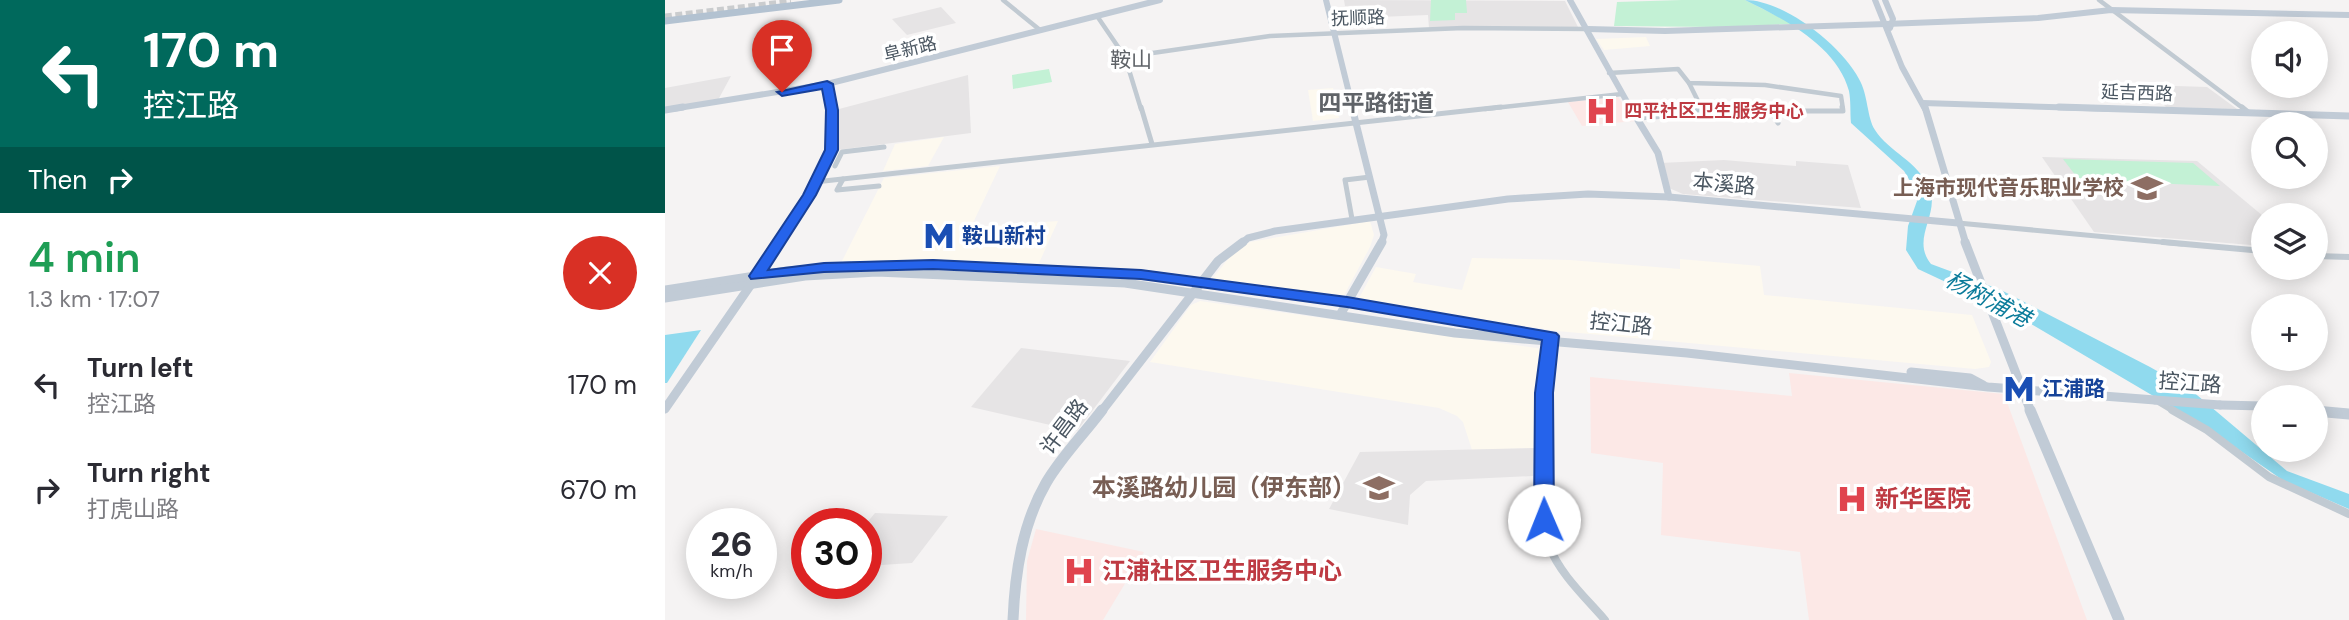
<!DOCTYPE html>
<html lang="en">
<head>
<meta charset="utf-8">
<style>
  body { margin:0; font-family:"DM Sans","Noto Sans SC",sans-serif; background:#f7f7f7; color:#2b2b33; height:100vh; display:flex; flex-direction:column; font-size:26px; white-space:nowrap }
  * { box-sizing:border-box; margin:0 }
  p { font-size:23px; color:#7c7c81 }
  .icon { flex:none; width:38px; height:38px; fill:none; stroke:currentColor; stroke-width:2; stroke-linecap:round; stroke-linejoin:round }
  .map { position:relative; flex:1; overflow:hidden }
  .details { display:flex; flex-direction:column; background:#fff; width:665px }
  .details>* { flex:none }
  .guide { background:#00695c; color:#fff; overflow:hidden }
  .fabs { position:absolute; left:1586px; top:21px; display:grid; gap:14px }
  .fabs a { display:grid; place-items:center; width:77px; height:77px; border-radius:50%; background:#fff; box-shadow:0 4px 18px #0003; font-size:35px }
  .speed { position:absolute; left:21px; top:508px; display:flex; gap:14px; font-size:35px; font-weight:700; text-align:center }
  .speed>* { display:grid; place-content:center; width:91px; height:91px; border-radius:50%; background:#fff; box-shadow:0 4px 18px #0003; line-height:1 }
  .speed small { font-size:18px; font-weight:400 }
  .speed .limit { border:10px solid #d22; background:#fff; color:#111 }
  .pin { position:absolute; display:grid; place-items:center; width:60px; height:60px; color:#fff; margin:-72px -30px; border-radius:50% 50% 50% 0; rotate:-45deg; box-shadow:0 0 7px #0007 }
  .pin .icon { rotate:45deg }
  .me { position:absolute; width:77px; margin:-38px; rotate:359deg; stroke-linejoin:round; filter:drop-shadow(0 0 5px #0008) }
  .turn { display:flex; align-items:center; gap:24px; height:147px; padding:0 28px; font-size:32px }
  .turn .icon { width:91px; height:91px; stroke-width:2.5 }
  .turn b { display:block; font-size:49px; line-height:60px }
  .then { display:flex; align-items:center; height:66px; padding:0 28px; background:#0003; gap:14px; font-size:26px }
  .round { display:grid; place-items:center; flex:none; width:74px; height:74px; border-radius:37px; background:#f7f7f7 }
  .head { display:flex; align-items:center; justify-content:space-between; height:119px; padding:0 28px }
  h1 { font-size:42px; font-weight:600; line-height:52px; color:#1e9e55 }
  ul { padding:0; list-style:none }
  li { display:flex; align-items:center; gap:21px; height:105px; padding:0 28px }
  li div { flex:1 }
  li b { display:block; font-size:26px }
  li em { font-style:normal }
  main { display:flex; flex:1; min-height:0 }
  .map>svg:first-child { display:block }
</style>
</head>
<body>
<main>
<section class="details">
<div class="guide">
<div class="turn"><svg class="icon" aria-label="left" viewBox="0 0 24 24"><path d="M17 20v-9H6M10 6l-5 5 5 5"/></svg><div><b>170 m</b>控江路</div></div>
<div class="then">Then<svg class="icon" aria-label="right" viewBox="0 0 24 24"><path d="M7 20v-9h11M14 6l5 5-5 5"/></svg></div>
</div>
<div class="head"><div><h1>4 min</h1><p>1.3 km · 17:07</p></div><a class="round" style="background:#d93025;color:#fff"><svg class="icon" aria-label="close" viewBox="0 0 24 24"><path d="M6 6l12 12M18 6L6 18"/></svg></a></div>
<ul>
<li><svg class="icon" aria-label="left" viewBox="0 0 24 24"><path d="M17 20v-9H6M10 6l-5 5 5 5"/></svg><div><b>Turn left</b><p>控江路</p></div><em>170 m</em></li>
<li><svg class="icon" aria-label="right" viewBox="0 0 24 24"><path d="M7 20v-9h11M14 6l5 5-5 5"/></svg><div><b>Turn right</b><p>打虎山路</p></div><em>670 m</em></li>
</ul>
</section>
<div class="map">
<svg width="1684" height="620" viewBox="0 0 1684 620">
  <rect width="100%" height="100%" fill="#f5f3f3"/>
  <g fill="#fdf9ef">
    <path d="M981,37L985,46L939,50L931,39Z"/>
    <path d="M668,88L674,118L648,121L643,90Z"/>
    <path d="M279,137L263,166L218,171L230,144Z"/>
    <path d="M335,166L306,227L393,221L374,263L177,261L219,178Z"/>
    <path d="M705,221L709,235L705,247L677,299L547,279L568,253L585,242Z"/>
    <path d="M807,258L905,260L1015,269V259L1095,266L1099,295L1307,315L1326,362L1324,367L1310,369L892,331L699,301L694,298L711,267L751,274L748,282L797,290Z"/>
    <path d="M535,301L879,349L873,396L872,448L807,450L798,422L792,416L774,408L485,362L526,305Z"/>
  </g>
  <g fill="#e6e4e5">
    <path d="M679,0L900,1L913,27L764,28L763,15L714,17L712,5L680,6Z"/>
    <path d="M276,7L291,23L242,35L227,19Z"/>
    <path d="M303,75L306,133L172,150L174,109Z"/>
    <path d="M66,76L53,100L0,108V88Z"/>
    <path d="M1480,85L1542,87L1572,109L1501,107Z"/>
    <path d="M1377,157L1532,161L1598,216V246L1429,232Z"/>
    <path d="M1059,160L1131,166V161L1183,165L1196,208L1018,194L1004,188L995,163Z"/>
    <path d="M356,348L465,361L412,431L306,407Z"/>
    <path d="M872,448L868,476L761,481L745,495L743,525L664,509L695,452Z"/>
    <path d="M210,513L283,516L247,563L201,566V524Z"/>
  </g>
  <g fill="#fce8e6">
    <path d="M953,97L970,121L917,126L903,102Z"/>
    <path d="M1124,373L1339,394L1422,620H1144L1135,552L996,535L998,463L926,453L925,377L1127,396Z"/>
    <path d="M371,529L479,552L438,620H361L362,561Z"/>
  </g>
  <g fill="#c3f1d5">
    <path d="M766,0H801L802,13H790V20L765,21Z"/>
    <path d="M1017,0H1080L1128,24L1054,27L949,26L952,2Z"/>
    <path d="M384,69L387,82L348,89L347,75Z"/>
    <path d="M1398,159L1528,163L1555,186L1414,180Z"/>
  </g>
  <g fill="#90daee">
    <path d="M1080,0C1119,0 1176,45 1194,79C1203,94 1202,118 1210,130C1224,152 1253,161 1264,188C1276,214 1245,238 1266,264L1336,290L1485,367L1526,390L1622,471L1684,494V509L1619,481L1541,427L1349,314L1253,269L1241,250L1243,226L1252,201L1248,186L1239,171L1186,123C1185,112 1186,102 1184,91C1172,46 1119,19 1080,0Z"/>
    <path d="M36,330L2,383H0V335Z"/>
  </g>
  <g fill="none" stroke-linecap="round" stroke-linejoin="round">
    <path stroke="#caccce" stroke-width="7" stroke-dasharray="7 3.5" stroke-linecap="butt" d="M0,17L126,2"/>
    <g stroke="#c1cad2" stroke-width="4.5">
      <path d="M338,0L375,30"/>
      <path d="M1434,0L1579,109"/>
      <path d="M432,16L460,57L476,109"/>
      <path d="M460,57L605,36L798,28L923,29"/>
      <path d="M944,73L1013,69L1024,83L1100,85L1176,96L1178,109"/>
      <path d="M1024,83L1035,105L1033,109"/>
      <path d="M162,84L167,109"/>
      <path d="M820,109L957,94"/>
    </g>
    <g stroke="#c1cad2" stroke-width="5">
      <path d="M476,107L487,144"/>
      <path d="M1577,107L1583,112"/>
      <path d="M1105,110L1113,123"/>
      <path d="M1031,112L1034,107"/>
      <path d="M973,118L1076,111H1178L1177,107"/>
      <path d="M170,166L177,152L219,147"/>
      <path d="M178,179L172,190L214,186"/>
      <path d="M150,182L836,107"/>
      <path d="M687,219L680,180L705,177"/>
      <path d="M1293,223L1517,244"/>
      <path d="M113,244C143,198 171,164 166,107"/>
    </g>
    <g stroke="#c1cad2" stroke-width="6">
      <path d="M1498,242L1598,251"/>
      <path d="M1650,256L1684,257"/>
      <path d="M91,276L114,242"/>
      <path d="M1490,400L1510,412"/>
      <path d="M879,412L885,338"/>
    </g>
    <g stroke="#c1cad2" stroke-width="8">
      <path d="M879,410C878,441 873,520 884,546C895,574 920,597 940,620"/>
      <path d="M1507,410L1542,430L1604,477L1684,514"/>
    </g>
    <g stroke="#c1cbd6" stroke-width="6">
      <path d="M661,0L688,109"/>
      <path d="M905,0L966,109"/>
      <path d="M1210,0L1237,67L1260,109"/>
      <path d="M1220,0L1228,19L1225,28"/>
      <path d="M923,29L1000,31L1221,24L1373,18L1446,10L1684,15"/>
      <path d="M1258,103L1451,109"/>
      <path d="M7,109L162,84L495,0"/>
    </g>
    <g stroke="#c1cbd6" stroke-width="7">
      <path d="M687,107L719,235L716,244"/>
      <path d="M965,107L993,153L1004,197"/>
      <path d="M1260,107L1301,244"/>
      <path d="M1394,107L1684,116"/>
      <path d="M0,110L18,107"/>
      <path d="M576,244L583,238L610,231L843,199L923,194L1004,197L1293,223"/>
    </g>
    <g stroke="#c1cbd6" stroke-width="9">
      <path d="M1300,242L1366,412"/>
      <path d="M0,290L122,271L185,266L268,264L476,274L682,302L891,337"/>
      <path d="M0,298L140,276L212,272L460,283L790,333L1022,353L1323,387L1490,400"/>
      <path d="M675,315L717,242"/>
      <path d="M1246,372L1305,378L1318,385"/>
      <path d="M1555,405L1598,406"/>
      <path d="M0,409L87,283"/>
      <path d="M1650,411L1656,412"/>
      <path d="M436,412L553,261L578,242"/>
    </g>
    <g stroke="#c1cbd6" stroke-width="11">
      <path d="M1365,410L1454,620"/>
      <path d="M1650,411L1684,414"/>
      <path d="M348,620C350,573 357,525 381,483C396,457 419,434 437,410"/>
    </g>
    <path stroke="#b3c2d1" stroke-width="7" d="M0,21L174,0"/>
    <path stroke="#c1cbd6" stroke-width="9" d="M1490,400L1555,405"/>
  </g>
  <path fill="#2563eb" stroke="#184099" stroke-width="2" d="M162,81L168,84L173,110V150L151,195L103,270L159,263L268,260L476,270L682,297L891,333L894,336L888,393L889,520L886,526L879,529L872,526L869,520L870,393L877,340L682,307L476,279L268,269L159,272L86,279L84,276L138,195L160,150L161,110L157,89L117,96L112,92Z"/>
  <defs>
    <g id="hospital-bare" transform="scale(2.415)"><path d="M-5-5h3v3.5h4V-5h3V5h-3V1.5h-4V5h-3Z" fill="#e0444e" stroke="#fff" stroke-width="2.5" paint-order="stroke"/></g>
    <g id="school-bare" transform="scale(2.415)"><path d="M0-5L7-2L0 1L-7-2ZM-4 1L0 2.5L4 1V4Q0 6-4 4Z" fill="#8d6e63" stroke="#fff" stroke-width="2.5" paint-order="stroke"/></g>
    <g id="metro-bare" transform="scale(2.415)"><path d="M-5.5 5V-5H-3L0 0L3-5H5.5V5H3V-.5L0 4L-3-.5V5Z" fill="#1a4fb4" stroke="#fff" stroke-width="2.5" paint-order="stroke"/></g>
  </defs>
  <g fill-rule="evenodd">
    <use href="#hospital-bare" x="936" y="111"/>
    <use href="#school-bare" x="1482" y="188"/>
    <use href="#metro-bare" x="274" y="236"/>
    <use href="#metro-bare" x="1354" y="389"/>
    <use href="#school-bare" x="714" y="488"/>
    <use href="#hospital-bare" x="1187" y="499"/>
    <use href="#hospital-bare" x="414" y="571"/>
  </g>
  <g text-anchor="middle" stroke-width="7" stroke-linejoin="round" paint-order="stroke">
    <g font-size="18" fill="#4a5661" stroke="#fff">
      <text transform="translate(693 18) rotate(-2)" y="6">抚顺路</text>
      <text transform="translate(245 49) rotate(-14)" y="6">阜新路</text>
      <text transform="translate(1472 93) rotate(2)" y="6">延吉西路</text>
    </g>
    <g font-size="18" font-weight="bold" fill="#be3a42" stroke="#fff" text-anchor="start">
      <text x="959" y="117">四平社区卫生服务中心</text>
    </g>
    <g font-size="21" fill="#5f6368" stroke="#fff">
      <text x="466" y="67">鞍山</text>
    </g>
    <g font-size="21" fill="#4a5661" stroke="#fff">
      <text transform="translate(1059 184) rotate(5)" y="7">本溪路</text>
      <text transform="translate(956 324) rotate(6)" y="7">控江路</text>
      <text transform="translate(1525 383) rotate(4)" y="7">控江路</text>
      <text transform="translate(399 427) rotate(-53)" y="7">许昌路</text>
    </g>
    <g font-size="21" font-weight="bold" fill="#785e54" stroke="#fff" text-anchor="end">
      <text x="1459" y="195">上海市现代音乐职业学校</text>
    </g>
    <g font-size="21" font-weight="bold" fill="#164399" stroke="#fff" text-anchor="start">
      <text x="297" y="243">鞍山新村</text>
      <text x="1377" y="396">江浦路</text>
    </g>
    <g font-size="23" font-weight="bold" fill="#5f6368" stroke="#fff">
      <text x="711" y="111">四平路街道</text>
    </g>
    <g font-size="23" font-style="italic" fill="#0c7c9b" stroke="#fff">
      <text transform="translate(1323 299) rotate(28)" y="8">杨树浦港</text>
    </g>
    <g font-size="24" font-weight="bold" fill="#785e54" stroke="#fff" text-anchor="end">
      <text x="691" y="496">本溪路幼儿园（伊东部）</text>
    </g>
    <g font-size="24" font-weight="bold" fill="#be3a42" stroke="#fff" text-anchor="start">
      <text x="1210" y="507">新华医院</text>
      <text x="437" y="579">江浦社区卫生服务中心</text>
    </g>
  </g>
</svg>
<div class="fabs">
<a><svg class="icon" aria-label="sound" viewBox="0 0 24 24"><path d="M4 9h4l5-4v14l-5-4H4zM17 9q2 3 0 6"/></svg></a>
<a><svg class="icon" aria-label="search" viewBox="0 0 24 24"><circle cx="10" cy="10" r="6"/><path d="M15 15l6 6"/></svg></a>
<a><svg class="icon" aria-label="layers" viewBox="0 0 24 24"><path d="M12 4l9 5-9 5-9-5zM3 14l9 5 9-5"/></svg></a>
<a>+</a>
<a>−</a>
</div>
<div class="speed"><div>26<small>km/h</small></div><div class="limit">30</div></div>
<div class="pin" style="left:117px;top:92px;background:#d93025"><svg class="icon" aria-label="arrive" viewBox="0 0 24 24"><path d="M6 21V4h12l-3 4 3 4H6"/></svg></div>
<svg class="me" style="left:879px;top:520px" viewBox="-20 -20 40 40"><circle r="19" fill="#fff"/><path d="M0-13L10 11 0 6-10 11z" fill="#2563eb"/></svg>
</div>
</main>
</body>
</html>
